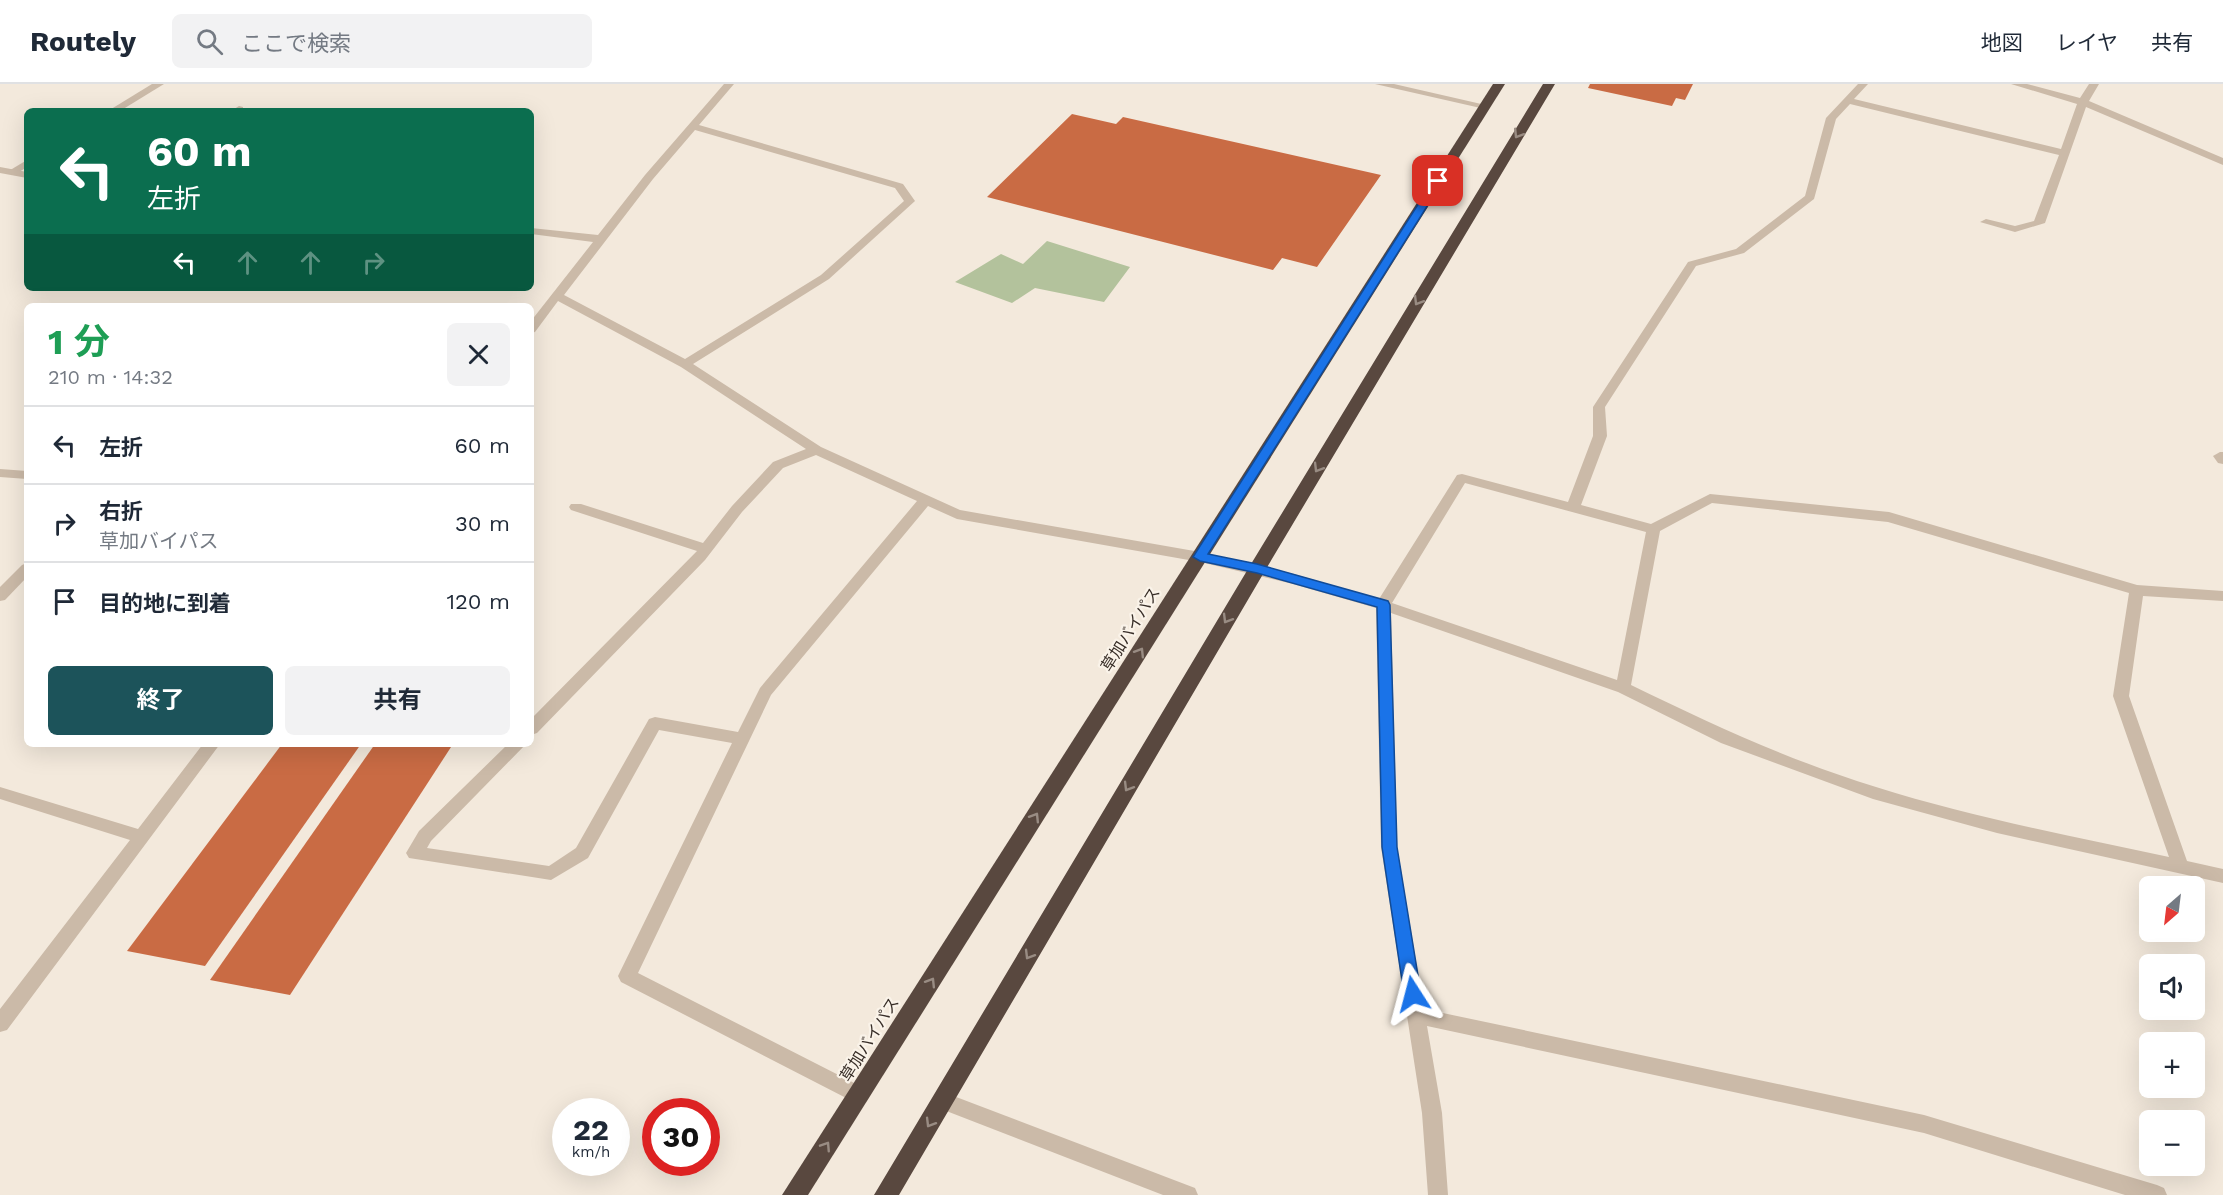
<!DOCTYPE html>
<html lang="ja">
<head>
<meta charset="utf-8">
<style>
  body { margin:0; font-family:"Work Sans","Noto Sans JP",sans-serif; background:#f2f2f3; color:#1f2937; height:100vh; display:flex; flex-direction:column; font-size:22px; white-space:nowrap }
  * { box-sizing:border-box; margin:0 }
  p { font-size:20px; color:#747a83 }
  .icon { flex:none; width:33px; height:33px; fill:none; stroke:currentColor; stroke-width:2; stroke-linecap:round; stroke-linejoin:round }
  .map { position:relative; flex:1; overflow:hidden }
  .drawer { position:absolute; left:24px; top:219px; width:510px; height:444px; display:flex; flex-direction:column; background:#fff; border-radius:9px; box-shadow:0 6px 24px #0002 }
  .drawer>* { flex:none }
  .top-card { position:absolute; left:24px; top:24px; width:510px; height:183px; border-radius:9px; box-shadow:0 6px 24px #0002; background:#0b6e4f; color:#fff; overflow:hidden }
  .needle { width:39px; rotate:208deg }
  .buttons { position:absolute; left:2139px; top:792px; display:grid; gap:12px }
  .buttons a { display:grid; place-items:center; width:66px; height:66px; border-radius:9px; background:#fff; box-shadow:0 6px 24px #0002; font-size:30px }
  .speed { position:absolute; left:552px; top:1014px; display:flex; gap:12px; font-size:30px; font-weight:700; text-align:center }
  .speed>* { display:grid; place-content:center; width:78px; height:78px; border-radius:50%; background:#fff; box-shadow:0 6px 24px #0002; line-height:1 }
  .speed small { font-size:15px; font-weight:400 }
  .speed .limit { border:9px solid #d22; background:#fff; color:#111 }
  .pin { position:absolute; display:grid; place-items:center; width:51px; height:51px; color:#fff; margin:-26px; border-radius:12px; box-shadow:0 3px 9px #0006 }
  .me { position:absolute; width:66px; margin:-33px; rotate:351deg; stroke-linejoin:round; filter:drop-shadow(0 0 4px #0008) }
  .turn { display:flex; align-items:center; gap:21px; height:126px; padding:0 24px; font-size:27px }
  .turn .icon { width:78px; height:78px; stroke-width:2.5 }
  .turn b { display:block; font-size:42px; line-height:51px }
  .lanes { display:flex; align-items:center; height:57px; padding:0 24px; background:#0003; justify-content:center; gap:30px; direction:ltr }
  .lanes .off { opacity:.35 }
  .round { display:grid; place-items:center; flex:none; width:63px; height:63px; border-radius:9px; background:#f2f2f3 }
  .head { display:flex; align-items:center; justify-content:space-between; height:102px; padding:0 24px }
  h1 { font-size:36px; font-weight:700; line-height:45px; color:#1e9e55 }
  .action { display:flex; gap:12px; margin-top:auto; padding:12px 24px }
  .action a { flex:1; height:69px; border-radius:9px; background:#1c535a; color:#fff; font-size:24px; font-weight:700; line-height:69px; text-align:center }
  .action a+a { background:#f2f2f3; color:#1f2937 }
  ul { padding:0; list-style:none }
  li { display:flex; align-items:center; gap:18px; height:78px; padding:0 24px; border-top:2px solid #e0e1e3 }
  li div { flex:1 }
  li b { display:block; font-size:22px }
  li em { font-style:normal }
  header { display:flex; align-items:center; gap:36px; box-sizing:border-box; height:84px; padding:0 30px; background:#fff; border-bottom:2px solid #e0e1e3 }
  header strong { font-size:28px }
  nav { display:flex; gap:33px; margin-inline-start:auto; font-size:21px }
  .search { width:420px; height:54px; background:#f2f2f3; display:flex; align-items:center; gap:15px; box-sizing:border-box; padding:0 21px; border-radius:9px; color:#747a83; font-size:22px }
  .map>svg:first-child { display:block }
</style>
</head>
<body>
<header>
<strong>Routely</strong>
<div class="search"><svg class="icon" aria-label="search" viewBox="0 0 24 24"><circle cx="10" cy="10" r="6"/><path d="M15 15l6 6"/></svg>ここで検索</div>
<nav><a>地図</a><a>レイヤ</a><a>共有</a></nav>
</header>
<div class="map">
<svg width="2223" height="1111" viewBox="0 0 2223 1111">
  <rect width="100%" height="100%" fill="#f3e9dc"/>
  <path fill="#b3c29c" d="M1047,157L1130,183L1104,218L1035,204L1012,219L955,198L1001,170L1023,180Z"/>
  <g fill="#c96b44">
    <path d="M1590,0H1693L1685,16L1676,14L1672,22L1588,4Z"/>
    <path d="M1072,30L1116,40L1123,33L1381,91L1317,183L1282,174L1273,186L987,113Z"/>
    <path d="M282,660H361L205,882L127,867Z"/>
    <path d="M375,660H453L290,911L210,896Z"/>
  </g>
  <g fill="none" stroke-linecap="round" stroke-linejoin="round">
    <g fill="#cbbaa8" fill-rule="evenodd">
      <path d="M152,0H164L120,27H108Z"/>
      <path d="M239,22L243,23V27H231Z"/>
      <path d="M27,76V83L16,90L7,88Z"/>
    </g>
    <g fill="#cbbaa8" fill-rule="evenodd">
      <path d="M724,0H734L699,41L903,100L915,117L829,195L693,280L821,363L960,426L1200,468L1294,490L1379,515L1457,391L1462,390L1568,418L1593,352V323L1688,178L1736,165L1805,112L1826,34L1858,0H1868L1854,15L2061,65L2077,20L2011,0H2027L2080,14L2089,0H2099L2089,17L2223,74V81L2086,23L2045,139L2015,148L1980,138L1986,135L2015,142L2034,137L2059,71L1850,20L1836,35L1814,115L1744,169L1696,182L1605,323L1607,352L1581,421L1651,440L1710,410L1889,428L2137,501L2223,507V517L2143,512L2129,612L2187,777L2223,785V799L1997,749L1873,715L1721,659L1618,608L1391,529L1397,763L1424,925L1924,1031L2157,1101L2164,1104L2167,1111H2125L1924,1049L1427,942L1442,1029L1448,1111H1428L1422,1029L1381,763L1376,524L1293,500L1200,478L957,435L928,422L771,611L638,889L866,1005L869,1011L866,1017L859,1020L852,1017L621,898L618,892L732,659L659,646L588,774L551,796L409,774L406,769L419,747L508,660H526L431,757L427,764L549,782L576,764L649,635L655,633L738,648L760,604L917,417L816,371L783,384L742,428L705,476L537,649L531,651V635L697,467L571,426L569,423L571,420H581L703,459L732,422L773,378L806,365L681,283L558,217L535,248L531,249V237L593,158L531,150V144L598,151L645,91ZM695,46L895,104L904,117L821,191L685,275L564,211L653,95ZM1465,399L1646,448L1617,596L1392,519ZM1712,419L1888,438L2129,509L2113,612L2169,773C2071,752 1971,733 1876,703C1791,677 1711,640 1631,601L1660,447Z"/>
      <path d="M1375,0H1394L1490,22L1485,25Z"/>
      <path d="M0,83L27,88V94L0,89Z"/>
      <path d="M2220,368H2223V380L2218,379L2213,372Z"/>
      <path d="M0,385L27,387V395L0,393Z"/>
      <path d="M27,479V493L5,516L0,517V503L22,481Z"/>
      <path d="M203,660H220L7,946L0,948V925L130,756L0,715V703L138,745Z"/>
      <path d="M943,1008L1195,1104L1198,1111H1163L936,1023L933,1017L936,1011Z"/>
    </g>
    <g fill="#59483f" fill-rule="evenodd">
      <path d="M1493,0H1505L808,1111H782Z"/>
      <path d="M1543,0H1555L1266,485L899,1111H874L1248,485Z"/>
    </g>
  </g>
  <defs><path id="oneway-chevron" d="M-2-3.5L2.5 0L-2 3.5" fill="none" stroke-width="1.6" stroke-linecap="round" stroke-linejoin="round" transform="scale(1.5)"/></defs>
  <g stroke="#998c83">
    <use href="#oneway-chevron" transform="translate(1518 50) rotate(122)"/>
    <use href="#oneway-chevron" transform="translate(1418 217) rotate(121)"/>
    <use href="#oneway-chevron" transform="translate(1318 384) rotate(121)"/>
    <use href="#oneway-chevron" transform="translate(1227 535) rotate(121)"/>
    <use href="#oneway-chevron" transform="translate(1140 568) rotate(-58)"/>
    <use href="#oneway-chevron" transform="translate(1128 703) rotate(121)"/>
    <use href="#oneway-chevron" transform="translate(1035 733) rotate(-58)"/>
    <use href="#oneway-chevron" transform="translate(1029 871) rotate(121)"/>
    <use href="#oneway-chevron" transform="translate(931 898) rotate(-58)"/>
    <use href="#oneway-chevron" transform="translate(930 1039) rotate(121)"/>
    <use href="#oneway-chevron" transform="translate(826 1062) rotate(-57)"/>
  </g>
  <path fill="#1a73e8" stroke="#114b97" stroke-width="1.5" d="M1438,94L1443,97L1208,470L1257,480L1388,517L1390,521L1397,763L1421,910L1419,916L1413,918L1407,916L1404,910L1382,763L1377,523L1257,489L1200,477L1193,473L1433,97Z"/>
  <g text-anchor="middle" stroke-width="4.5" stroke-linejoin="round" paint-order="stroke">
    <g font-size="16" fill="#382e28" stroke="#faf3e9">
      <text transform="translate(1130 545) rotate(-58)" y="6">草加バイパス</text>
      <text transform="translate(869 955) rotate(-58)" y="6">草加バイパス</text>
    </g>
  </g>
</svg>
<div class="buttons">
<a><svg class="needle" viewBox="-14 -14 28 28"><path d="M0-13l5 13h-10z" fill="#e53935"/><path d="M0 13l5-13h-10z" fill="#747a83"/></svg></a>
<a><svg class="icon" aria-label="sound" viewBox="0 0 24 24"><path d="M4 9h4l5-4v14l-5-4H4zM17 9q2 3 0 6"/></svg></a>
<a>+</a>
<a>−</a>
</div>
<div class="speed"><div>22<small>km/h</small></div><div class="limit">30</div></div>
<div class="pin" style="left:1438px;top:97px;background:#d93025"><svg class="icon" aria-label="arrive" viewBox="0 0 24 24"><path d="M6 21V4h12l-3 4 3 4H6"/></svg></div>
<svg class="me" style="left:1413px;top:910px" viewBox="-20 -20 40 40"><path d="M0-17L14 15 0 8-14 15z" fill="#1a73e8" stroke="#fff" stroke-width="4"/></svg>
<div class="top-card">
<div class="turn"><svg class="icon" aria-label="left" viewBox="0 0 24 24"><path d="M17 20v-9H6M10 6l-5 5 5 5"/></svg><div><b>60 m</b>左折</div></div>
<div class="lanes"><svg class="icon" aria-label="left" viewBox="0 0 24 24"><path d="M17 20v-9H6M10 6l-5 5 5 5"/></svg><svg class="icon off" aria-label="ahead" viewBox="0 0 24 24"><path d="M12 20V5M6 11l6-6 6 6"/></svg><svg class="icon off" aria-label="ahead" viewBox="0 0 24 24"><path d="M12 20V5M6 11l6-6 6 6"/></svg><svg class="icon off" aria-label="right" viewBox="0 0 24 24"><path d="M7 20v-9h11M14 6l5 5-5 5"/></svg></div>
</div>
<section class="drawer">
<div class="head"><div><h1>1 分</h1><p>210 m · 14:32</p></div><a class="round"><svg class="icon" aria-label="close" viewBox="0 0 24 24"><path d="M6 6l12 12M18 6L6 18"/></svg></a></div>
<ul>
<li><svg class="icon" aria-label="left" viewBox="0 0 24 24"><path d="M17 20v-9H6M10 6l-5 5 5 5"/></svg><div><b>左折</b></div><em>60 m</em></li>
<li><svg class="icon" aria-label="right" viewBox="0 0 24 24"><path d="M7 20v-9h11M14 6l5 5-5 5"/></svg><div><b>右折</b><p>草加バイパス</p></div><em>30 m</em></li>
<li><svg class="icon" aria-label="arrive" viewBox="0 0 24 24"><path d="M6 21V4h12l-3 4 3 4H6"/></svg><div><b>目的地に到着</b></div><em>120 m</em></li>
</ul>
<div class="action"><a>終了</a><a>共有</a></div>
</section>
</div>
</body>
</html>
